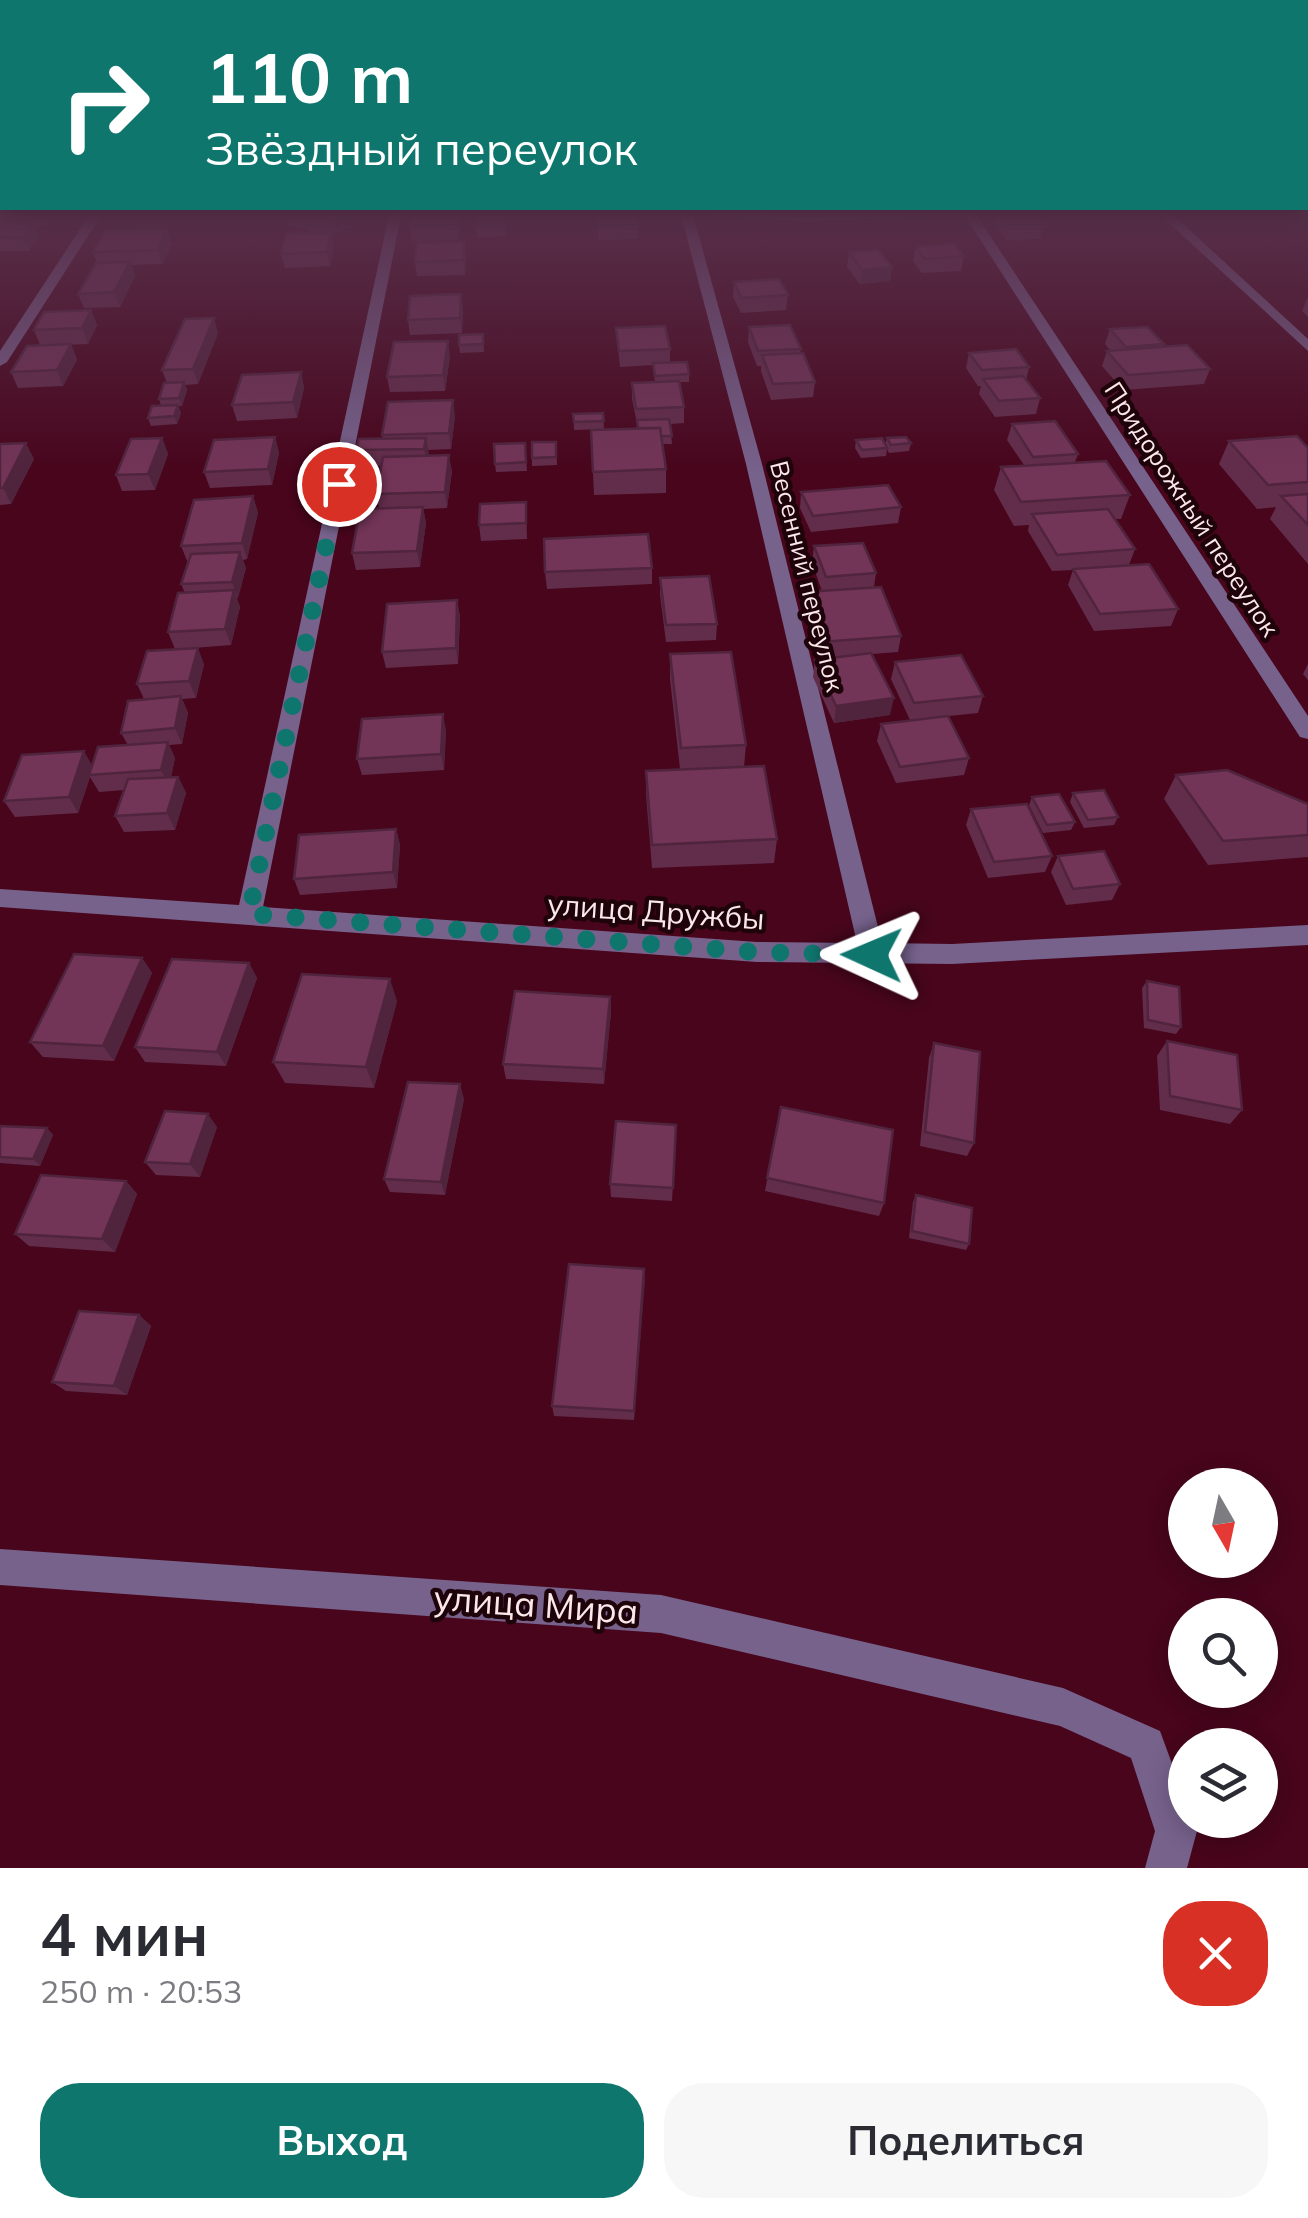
<!DOCTYPE html>
<html lang="ru">
<head>
<meta charset="utf-8">
<style>
  body { margin:0; font-family:Mulish,sans-serif; background:#f7f7f7; color:#2b2b33; height:100vh; display:flex; flex-direction:column; font-size:38px; white-space:nowrap }
  * { box-sizing:border-box; margin:0 }
  p { font-size:32px; color:#7c7c81 }
  .icon { flex:none; width:55px; height:55px; fill:none; stroke:currentColor; stroke-width:2; stroke-linecap:round; stroke-linejoin:round }
  .map { position:relative; height:1868px; overflow:hidden }
  .panel { display:flex; flex-direction:column; background:#fff; flex:1 }
  .panel>* { flex:none }
  .guide { position:absolute; left:0px; top:0px; width:1310px; height:210px; box-shadow:0 5px 25px #0003; background:#0f766e; color:#fff; overflow:hidden }
  .needle { width:65px; rotate:171deg }
  .tools { position:absolute; left:1168px; top:1468px; display:grid; gap:20px }
  .tools a { display:grid; place-items:center; width:110px; height:110px; border-radius:50%; background:#fff; box-shadow:0 5px 25px #0003; font-size:50px }
  .pin { position:absolute; display:grid; place-items:center; width:85px; height:85px; color:#fff; margin:-42px; border:5px solid #fff; border-radius:50%; box-shadow:0 2px 10px #0007 }
  .me { position:absolute; width:110px; margin:-55px; rotate:271deg; stroke-linejoin:round; filter:drop-shadow(0 0 8px #0008) }
  .turn { display:flex; align-items:center; gap:35px; height:210px; padding:0 40px; font-size:45px }
  .turn .icon { width:130px; height:130px; stroke-width:2.5 }
  .turn b { display:block; font-size:70px; line-height:85px }
  .round { display:grid; place-items:center; flex:none; width:105px; height:105px; border-radius:40px; background:#f7f7f7 }
  .headline { display:flex; align-items:center; justify-content:space-between; height:170px; padding:0 40px }
  h1 { font-size:60px; font-weight:700; line-height:75px }
  .button { display:flex; gap:20px; margin-top:auto; padding:20px 40px }
  .button a { flex:1; height:115px; border-radius:40px; background:#0f766e; color:#fff; font-size:40px; font-weight:700; line-height:115px; text-align:center }
  .button a+a { background:#f7f7f7; color:#2b2b33 }
  .map>svg:first-child { display:block }
</style>
</head>
<body>
<div class="map">
<svg width="1308" height="1868" viewBox="0 0 1308 1868">
  <rect width="100%" height="100%" fill="#48051c"/>
  <g fill="none" stroke-linecap="round" stroke-linejoin="round">
    <g fill="#77628c" fill-rule="evenodd">
      <path d="M92,211H104L7,362L0,366V351Z"/>
      <path d="M390,211H402L263,907L757,942L857,943L746,464L680,211H1022L977,216L1308,716V739L1300,737L965,216L805,221L693,215L762,464L882,943L952,944L1308,925V945L952,964L757,962L0,907V889L239,905Z"/>
      <path d="M0,1549L661,1595L1063,1688L1160,1731L1185,1799V1820H1193L1197,1831L1187,1868H1145L1155,1831L1131,1758L1060,1726L661,1633L0,1585Z"/>
    </g>
    <path fill="#77628c" fill-rule="evenodd" d="M1156,211H1169L1308,339V351Z"/>
  </g>
  <g fill="#622d4b">
    <path d="M0,211H54L55,213L46,226H35L39,237L29,251H0Z"/>
    <path d="M107,211H165L161,216L109,217Z"/>
    <path d="M286,211H352L354,224L332,235L334,246L330,266L285,268L281,254L320,233L289,225Z"/>
    <path d="M478,211H507L508,220L505,236L477,237L476,222Z"/>
    <path d="M598,211H637L638,239L598,240Z"/>
    <path d="M994,211H1034L1044,225L1040,239L1006,240L992,219Z"/>
    <path d="M1172,211H1255L1253,217L1190,220L1185,214L1186,211Z"/>
    <path d="M1258,211H1281V213L1263,214Z"/>
    <path d="M461,218L458,240L412,241L410,226Z"/>
    <path d="M167,230L172,244L162,264L131,265L135,276L120,307L84,308L78,294L97,263L93,252Z"/>
    <path d="M916,247L964,256L961,271L922,273L913,261Z"/>
    <path d="M849,252L892,267L890,281L860,284L847,267Z"/>
    <path d="M466,256L465,275L417,276L415,262Z"/>
    <path d="M734,282L788,295L786,310L741,313L733,297Z"/>
    <path d="M1308,297V317L1302,311Z"/>
    <path d="M463,309L462,333L410,335L408,320Z"/>
    <path d="M91,310L97,325L88,344L62,345L71,344L77,360L63,386L18,388L11,372L40,345L34,330Z"/>
    <path d="M749,327L801,349L800,353L815,382L813,397L771,400L761,371V366H757L748,342Z"/>
    <path d="M616,328L670,349V363L689,374V382H679L684,407V423L670,424L672,444H662L666,469V493L594,495L591,430L638,428L632,399V383L655,382L653,365L620,367Z"/>
    <path d="M1110,329L1164,344L1163,347L1210,369L1204,384L1123,390L1102,366L1107,351H1111L1105,344Z"/>
    <path d="M218,333L198,384L185,385L187,390L182,406H178L181,413L177,424L151,426L148,418L161,406L159,399L167,383L162,370Z"/>
    <path d="M483,334L484,352L460,353L459,345Z"/>
    <path d="M969,353L1029,367L1026,380L1040,398L1036,414L995,417L979,394L981,386H978L966,368Z"/>
    <path d="M450,356L445,391L390,392L387,377Z"/>
    <path d="M301,372L304,388L297,418L237,421L232,405Z"/>
    <path d="M603,413L604,429L574,430L573,414Z"/>
    <path d="M455,416L451,449L428,450V456L452,471L447,508L423,509L426,523L420,567L356,570L352,553L379,508L376,494L381,466H360L356,450L383,439L382,435Z"/>
    <path d="M1012,424L1078,454L1075,462L1130,495L1121,519H1115L1135,549L1129,565L1178,609L1171,626L1094,631L1068,585L1073,570L1052,571L1028,531L1029,525L1014,526L994,490L1001,467L1024,465L1007,440Z"/>
    <path d="M275,437L279,453L272,485L210,488L204,472Z"/>
    <path d="M162,438L168,454L155,490L122,491L116,475Z"/>
    <path d="M887,438L911,443L909,451L889,453L887,449L886,456L861,458L855,448L856,440L885,445Z"/>
    <path d="M1229,441L1308,448V564L1270,519L1276,507L1257,509L1219,464Z"/>
    <path d="M556,442L557,465L532,466V458Z"/>
    <path d="M525,443L527,471L496,472L495,464Z"/>
    <path d="M0,444L34,459L11,504L0,505Z"/>
    <path d="M801,492L901,507L898,523L811,532L800,508Z"/>
    <path d="M253,496L258,513L247,559L243,560L246,568L237,599L240,607L231,645L181,649L204,664L196,698L182,699L188,713L182,744L169,745L175,758L171,777H178L186,793L175,830L124,832L115,816L124,790L99,792L90,777L78,813L15,817L4,801L92,766L128,745L121,733L144,699L137,684L175,649L168,632L185,593L181,584L188,563L181,546Z"/>
    <path d="M526,502L527,539L481,541L479,525Z"/>
    <path d="M814,546L876,573L874,587L901,636L898,652L872,654L890,715L834,723L813,677L815,660L850,656L819,658L803,608L805,592L822,591L812,563Z"/>
    <path d="M652,568V584L547,589L545,572Z"/>
    <path d="M660,578L717,624L716,640L666,642L660,595Z"/>
    <path d="M457,600L460,617L458,664L386,668L382,652Z"/>
    <path d="M670,654L746,745L744,767L777,839L774,863L652,868L646,795V771L680,769L670,679Z"/>
    <path d="M895,662L983,696L978,713L910,720L891,679Z"/>
    <path d="M1308,664V680L1303,674Z"/>
    <path d="M881,724L969,758L964,775L896,783L877,741Z"/>
    <path d="M446,730L444,770L362,775L357,759Z"/>
    <path d="M1176,775L1308,804V857L1208,865L1164,799Z"/>
    <path d="M1073,793L1118,817L1114,825L1084,828L1070,802Z"/>
    <path d="M1032,797L1075,822L1071,830L1043,833L1029,805Z"/>
    <path d="M971,809L1052,856L1045,872L988,878L966,825Z"/>
    <path d="M396,829L400,845L397,888L300,895L294,879Z"/>
    <path d="M1058,856L1120,884L1112,900L1066,905L1051,872Z"/>
    <path d="M142,958L152,973L114,1061L43,1057L30,1042Z"/>
    <path d="M249,963L257,978L226,1066L145,1062L135,1047Z"/>
    <path d="M1147,981L1181,1027L1176,1034L1144,1028L1142,988Z"/>
    <path d="M610,997L611,1012L604,1084L506,1079L503,1064Z"/>
    <path d="M397,1001L374,1088L285,1083L273,1062Z"/>
    <path d="M1167,1041L1242,1110L1230,1124L1160,1110L1157,1056Z"/>
    <path d="M934,1043L974,1143L967,1156L920,1146L929,1058Z"/>
    <path d="M464,1099L445,1195L390,1192L384,1179Z"/>
    <path d="M781,1107L884,1203L879,1216L765,1191Z"/>
    <path d="M676,1125L672,1201L611,1197L610,1184Z"/>
    <path d="M0,1126L47,1128L53,1135L40,1166L0,1163Z"/>
    <path d="M217,1127L200,1177L156,1175L145,1162Z"/>
    <path d="M126,1181L137,1194L115,1252L29,1246L15,1234Z"/>
    <path d="M916,1195L969,1244L966,1250L909,1238L913,1202Z"/>
    <path d="M644,1269L634,1420L554,1416L552,1406Z"/>
    <path d="M139,1315L151,1326L127,1395L66,1391L52,1382Z"/>
  </g>
  <g fill="#50243d">
    <path d="M41,211H54L55,213L46,226Z"/>
    <path d="M350,211H352L354,224L332,235L334,246L330,266L327,252L331,233L328,221Z"/>
    <path d="M459,211H460L461,218L458,240L457,225Z"/>
    <path d="M506,211L508,220L505,236L504,222Z"/>
    <path d="M33,223L39,237L29,251L23,237Z"/>
    <path d="M167,230L172,244L162,264L157,250Z"/>
    <path d="M464,242L466,256L465,275L463,260Z"/>
    <path d="M130,262L135,276L120,307L114,292Z"/>
    <path d="M892,267L890,281L860,284L862,270Z"/>
    <path d="M461,294L463,309L462,333L460,318Z"/>
    <path d="M91,310L97,325L88,344L82,328Z"/>
    <path d="M214,318L218,333L198,384L193,369Z"/>
    <path d="M448,341L450,356L445,391L443,375Z"/>
    <path d="M71,344L77,360L63,386L57,370Z"/>
    <path d="M301,372L304,388L297,418L293,402Z"/>
    <path d="M184,382L187,390L182,406L179,398Z"/>
    <path d="M453,400L455,416L451,449L449,433Z"/>
    <path d="M178,405L181,413L177,424L174,416Z"/>
    <path d="M275,437L279,453L272,485L268,469Z"/>
    <path d="M162,438L168,454L155,490L148,474Z"/>
    <path d="M426,438L429,454L427,465L424,449Z"/>
    <path d="M26,443L34,459L11,504L3,488Z"/>
    <path d="M449,455L452,471L447,508L445,492Z"/>
    <path d="M253,496L258,513L247,559L242,543Z"/>
    <path d="M423,507L426,523L420,567L417,551Z"/>
    <path d="M240,552L246,568L238,599L232,582Z"/>
    <path d="M234,590L240,607L231,645L225,629Z"/>
    <path d="M457,600L460,617L458,664L456,648Z"/>
    <path d="M198,648L204,664L196,698L189,681Z"/>
    <path d="M181,696L188,713L182,744L175,728Z"/>
    <path d="M894,698L890,715L834,723L836,706Z"/>
    <path d="M443,714L446,730L444,770L441,754Z"/>
    <path d="M168,742L175,758L169,786L161,770Z"/>
    <path d="M84,751L93,767L78,813L69,797Z"/>
    <path d="M178,777L186,793L175,830L167,813Z"/>
    <path d="M396,829L400,845L397,888L393,872Z"/>
    <path d="M142,958L152,973L114,1061L103,1046Z"/>
    <path d="M249,963L257,978L226,1066L217,1052Z"/>
    <path d="M390,979L397,1001L374,1088L366,1067Z"/>
    <path d="M610,997L611,1012L604,1084L603,1069Z"/>
    <path d="M460,1084L464,1099L445,1195L441,1182Z"/>
    <path d="M208,1114L217,1127L200,1177L190,1164Z"/>
    <path d="M47,1128L53,1135L40,1166L33,1159Z"/>
    <path d="M126,1181L137,1194L115,1252L102,1239Z"/>
    <path d="M644,1269L645,1280L634,1420V1411Z"/>
    <path d="M139,1315L151,1326L127,1395L114,1386Z"/>
  </g>
  <g fill="#723457" stroke="#50243d" stroke-width="2.5">
    <path d="M0,211H41L0,213Z"/>
    <path d="M287,211H350L328,221Z"/>
    <path d="M413,211H459L457,225L410,226Z"/>
    <path d="M478,211H506L504,222H476Z"/>
    <path d="M598,211H637L638,225L598,226Z"/>
    <path d="M1000,211H1034L1044,225H1009Z"/>
    <path d="M1191,211H1237L1193,213Z"/>
    <path d="M33,223L23,237H0V224Z"/>
    <path d="M167,230L157,250L93,252L105,231Z"/>
    <path d="M331,232L327,252L281,254L286,234Z"/>
    <path d="M464,242L463,260L415,262L417,243Z"/>
    <path d="M954,244L964,256L925,259L916,247Z"/>
    <path d="M878,250L892,267L862,270L849,252Z"/>
    <path d="M130,262L114,292L78,294L96,263Z"/>
    <path d="M779,279L788,295L741,298L734,282Z"/>
    <path d="M461,294L460,318L408,320L410,296Z"/>
    <path d="M91,310L82,328L34,330L44,312Z"/>
    <path d="M214,318L193,369L162,370L185,319Z"/>
    <path d="M790,325L801,349L758,351L749,327Z"/>
    <path d="M665,326L670,349L619,351L616,328Z"/>
    <path d="M1147,327L1164,344L1126,347L1110,329Z"/>
    <path d="M483,334V344L459,345V335Z"/>
    <path d="M448,341L443,375L387,377L394,342Z"/>
    <path d="M71,344L57,370L11,372L27,346Z"/>
    <path d="M1187,345L1210,369L1128,375L1107,351Z"/>
    <path d="M1016,349L1029,367L982,370L969,353Z"/>
    <path d="M803,353L815,382L773,384L762,355Z"/>
    <path d="M687,362L689,374L655,376L653,363Z"/>
    <path d="M301,372L293,402L232,405L242,375Z"/>
    <path d="M1023,376L1040,398L999,401L983,379Z"/>
    <path d="M679,381L684,407L636,409L632,383Z"/>
    <path d="M184,382L179,398L159,399L164,383Z"/>
    <path d="M453,400L449,433L382,435L388,402Z"/>
    <path d="M178,405L174,416L148,418L152,406Z"/>
    <path d="M603,413L604,421L574,422L573,414Z"/>
    <path d="M669,419L672,436H661L660,428H638L637,420Z"/>
    <path d="M1055,421L1078,454L1033,457L1012,424Z"/>
    <path d="M660,428L666,469L593,472L591,430Z"/>
    <path d="M1297,436L1308,448V482L1268,485L1229,441Z"/>
    <path d="M275,437L268,469L204,472L214,440Z"/>
    <path d="M906,437L911,443L891,445L887,438Z"/>
    <path d="M162,438L148,474L116,475L131,439Z"/>
    <path d="M426,438L424,449L356,450L359,439Z"/>
    <path d="M882,438L887,448L862,450L856,440Z"/>
    <path d="M532,442H556V457L532,458Z"/>
    <path d="M26,443L3,488H0V444Z"/>
    <path d="M525,443L526,462L495,464L494,444Z"/>
    <path d="M449,455L445,492L376,494L383,457Z"/>
    <path d="M1106,461L1130,495L1021,502L1001,467Z"/>
    <path d="M888,485L901,507L813,516L801,492Z"/>
    <path d="M1308,494V525L1281,496Z"/>
    <path d="M253,496L242,543L181,546L194,500Z"/>
    <path d="M526,502V523L479,525L480,504Z"/>
    <path d="M423,507L417,551L352,553L360,509Z"/>
    <path d="M1108,509L1135,549L1057,555L1032,514Z"/>
    <path d="M648,534L652,568L545,572L544,539Z"/>
    <path d="M863,543L876,573L826,577L814,546Z"/>
    <path d="M240,552L232,582L181,584L191,554Z"/>
    <path d="M1149,564L1178,609L1100,614L1073,569Z"/>
    <path d="M709,576L717,624L666,625L660,578Z"/>
    <path d="M881,587L901,636L821,642L805,592Z"/>
    <path d="M234,590L225,629L168,632L178,593Z"/>
    <path d="M457,600L456,648L382,652L387,604Z"/>
    <path d="M198,648L189,681L137,684L147,651Z"/>
    <path d="M731,652L746,745L681,748L670,654Z"/>
    <path d="M871,653L894,698L836,706L815,660Z"/>
    <path d="M961,655L983,696L914,703L895,662Z"/>
    <path d="M181,696L175,728L121,733L128,701Z"/>
    <path d="M443,714L441,754L357,759L362,719Z"/>
    <path d="M948,716L969,758L900,767L881,724Z"/>
    <path d="M168,742L161,770L89,775L98,747Z"/>
    <path d="M84,751L69,797L4,801L22,755Z"/>
    <path d="M764,766L777,839L652,845L646,771Z"/>
    <path d="M1227,770L1308,804V835L1223,841L1176,775Z"/>
    <path d="M178,777L167,813L115,816L128,779Z"/>
    <path d="M1104,790L1118,817L1088,820L1073,793Z"/>
    <path d="M1059,794L1075,822L1047,825L1032,797Z"/>
    <path d="M1027,804L1052,856L994,862L971,809Z"/>
    <path d="M396,829L393,872L294,879L299,835Z"/>
    <path d="M1104,851L1120,884L1073,889L1058,856Z"/>
    <path d="M74,954L142,958L103,1046L30,1042Z"/>
    <path d="M172,959L249,963L217,1052L135,1047Z"/>
    <path d="M302,974L390,979L366,1067L273,1062Z"/>
    <path d="M1147,981L1179,987L1181,1027L1148,1020Z"/>
    <path d="M515,991L610,997L603,1069L503,1064Z"/>
    <path d="M1167,1041L1237,1055L1242,1110L1170,1096Z"/>
    <path d="M934,1043L980,1052L974,1143L925,1132Z"/>
    <path d="M408,1082L460,1084L441,1182L384,1179Z"/>
    <path d="M781,1107L893,1130L884,1203L767,1178Z"/>
    <path d="M165,1111L208,1114L190,1164L145,1162Z"/>
    <path d="M616,1121L676,1125L673,1188L610,1184Z"/>
    <path d="M0,1126L47,1128L33,1159L0,1157Z"/>
    <path d="M41,1175L126,1181L102,1239L15,1234Z"/>
    <path d="M916,1195L972,1208L969,1244L912,1231Z"/>
    <path d="M569,1264L644,1269L634,1411L552,1406Z"/>
    <path d="M79,1311L139,1315L114,1386L52,1382Z"/>
  </g>
  <linearGradient id="sky" x2="0" y2="1"><stop stop-color="#28030f"/><stop offset="0.45" stop-color="#58304b"/><stop offset="1" stop-color="#58304b" stop-opacity="0"/></linearGradient>
  <rect width="1308" height="473" fill="url(#sky)"/>
  <g fill="none" stroke-linecap="round" stroke-linejoin="round">
    <path stroke="#0f766e" stroke-width="18" stroke-dasharray="0 32.4" d="M339,484L249,914L756,952L872,955"/>
  </g>
  <g text-anchor="middle" stroke-width="9" stroke-linejoin="round" paint-order="stroke">
    <g font-size="25" fill="#fae8ea" stroke="#1e040a">
      <text transform="translate(1192 509) rotate(57)" y="9">Придорожный переулок</text>
      <text transform="translate(807 576) rotate(76)" y="9">Весенний переулок</text>
    </g>
    <g font-size="30" fill="#fae8ea" stroke="#1e040a">
      <text transform="translate(656 912) rotate(4)" y="10">улица Дружбы</text>
    </g>
    <g font-size="35" fill="#fae8ea" stroke="#1e040a">
      <text transform="translate(536 1605) rotate(4)" y="12">улица Мира</text>
    </g>
  </g>
</svg>
<div class="tools">
<a><svg class="needle" viewBox="-14 -14 28 28"><path d="M0-13l5 13h-10z" fill="#e53935"/><path d="M0 13l5-13h-10z" fill="#7c7c81"/></svg></a>
<a><svg class="icon" aria-label="search" viewBox="0 0 24 24"><circle cx="10" cy="10" r="6"/><path d="M15 15l6 6"/></svg></a>
<a><svg class="icon" aria-label="layers" viewBox="0 0 24 24"><path d="M12 4l9 5-9 5-9-5zM3 14l9 5 9-5"/></svg></a>
</div>
<div class="pin" style="left:339px;top:484px;background:#d93025"><svg class="icon" aria-label="arrive" viewBox="0 0 24 24"><path d="M6 21V4h12l-3 4 3 4H6"/></svg></div>
<svg class="me" style="left:872px;top:955px" viewBox="-20 -20 40 40"><path d="M0-17L14 15 0 8-14 15z" fill="#0f766e" stroke="#fff" stroke-width="4"/></svg>
<div class="guide">
<div class="turn"><svg class="icon" aria-label="right" viewBox="0 0 24 24"><path d="M7 20v-9h11M14 6l5 5-5 5"/></svg><div><b>110 m</b>Звёздный переулок</div></div>
</div>
</div>
<section class="panel">
<div class="headline"><div><h1>4 мин</h1><p>250 m · 20:53</p></div><a class="round" style="background:#d93025;color:#fff"><svg class="icon" aria-label="close" viewBox="0 0 24 24"><path d="M6 6l12 12M18 6L6 18"/></svg></a></div>
<div class="button"><a>Выход</a><a>Поделиться</a></div>
</section>
</body>
</html>
